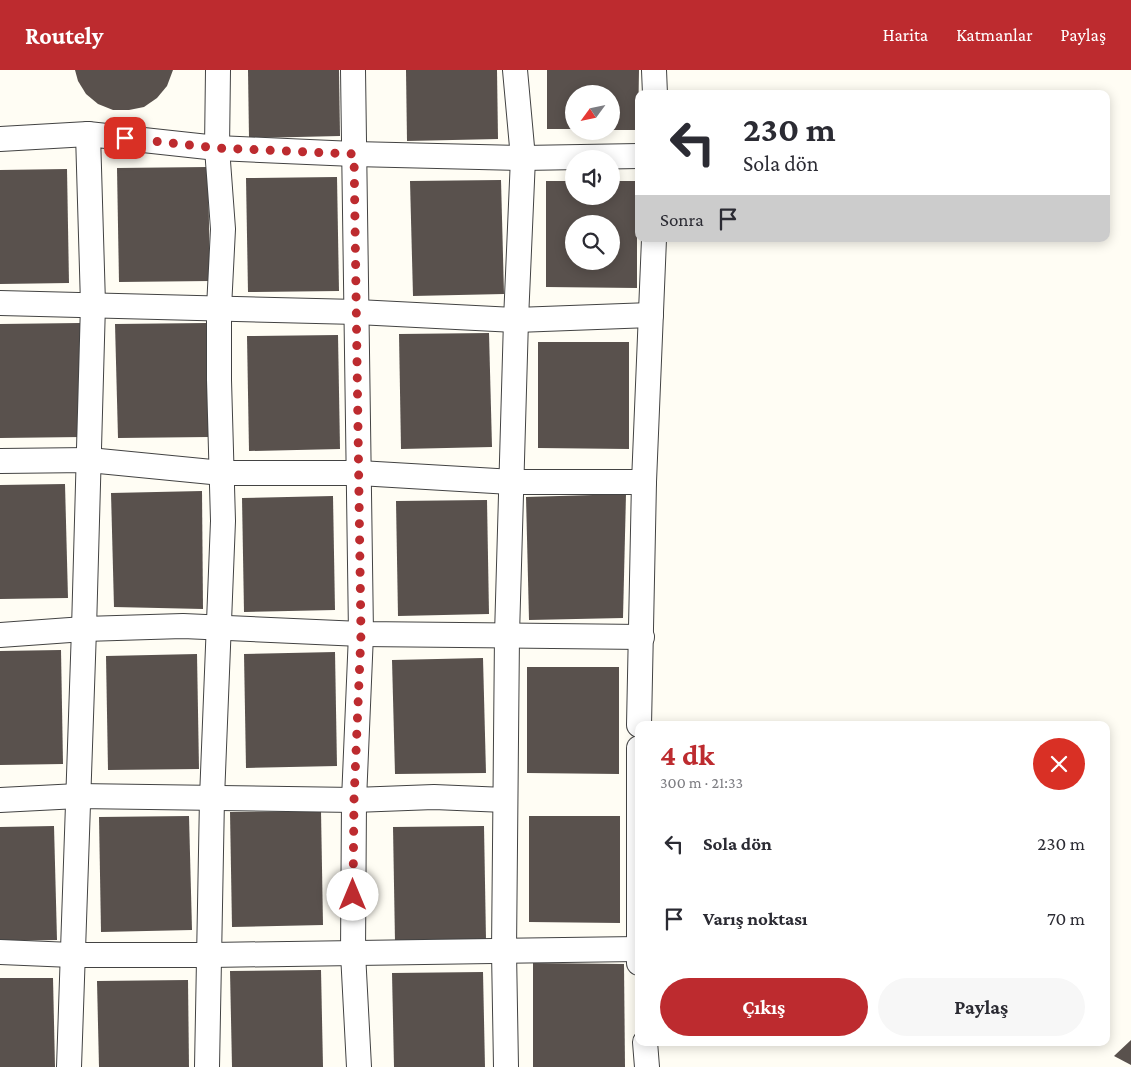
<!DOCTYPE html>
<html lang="tr">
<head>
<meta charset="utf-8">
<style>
  body { margin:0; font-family:"Crimson Pro",serif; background:#f7f7f7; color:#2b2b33; height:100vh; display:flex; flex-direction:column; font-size:19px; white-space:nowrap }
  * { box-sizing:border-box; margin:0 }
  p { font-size:16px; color:#7c7c81 }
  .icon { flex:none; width:28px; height:28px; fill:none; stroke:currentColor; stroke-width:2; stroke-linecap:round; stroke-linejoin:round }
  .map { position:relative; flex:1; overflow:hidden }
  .side { position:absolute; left:635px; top:651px; width:475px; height:325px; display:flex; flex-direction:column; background:#fff; border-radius:10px; box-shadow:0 2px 12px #0003 }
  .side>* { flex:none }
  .top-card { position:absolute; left:635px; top:20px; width:475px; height:152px; border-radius:10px; box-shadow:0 2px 12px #0003; background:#fff; color:#2b2b33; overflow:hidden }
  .needle { width:32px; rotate:237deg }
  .fabs { position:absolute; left:565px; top:15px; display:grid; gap:10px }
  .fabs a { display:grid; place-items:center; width:55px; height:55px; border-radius:50%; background:#fff; box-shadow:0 2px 12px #0003; font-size:25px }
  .pin { position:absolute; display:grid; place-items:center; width:42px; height:42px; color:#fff; margin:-21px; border-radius:10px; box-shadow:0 2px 8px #0006 }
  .me { position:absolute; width:55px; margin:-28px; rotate:0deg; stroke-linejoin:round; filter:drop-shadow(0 0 4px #0008) }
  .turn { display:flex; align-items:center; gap:18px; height:105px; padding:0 25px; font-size:22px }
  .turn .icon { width:65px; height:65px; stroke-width:2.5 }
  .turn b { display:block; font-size:35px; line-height:42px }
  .then { display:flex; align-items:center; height:48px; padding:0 25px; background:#0003; gap:10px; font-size:19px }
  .round { display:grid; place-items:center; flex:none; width:52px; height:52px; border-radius:26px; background:#f7f7f7 }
  .headline { display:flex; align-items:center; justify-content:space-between; height:85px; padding:0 25px }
  h1 { font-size:30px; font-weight:700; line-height:38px; color:#bd2b2f }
  .button { display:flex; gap:10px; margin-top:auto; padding:10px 25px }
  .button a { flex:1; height:58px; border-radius:30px; background:#bd2b2f; color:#fff; font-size:20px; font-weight:700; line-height:58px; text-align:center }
  .button a+a { background:#f7f7f7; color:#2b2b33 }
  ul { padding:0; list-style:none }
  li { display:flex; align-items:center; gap:15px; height:75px; padding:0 25px }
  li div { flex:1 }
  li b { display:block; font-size:19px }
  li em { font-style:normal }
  header { display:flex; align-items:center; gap:30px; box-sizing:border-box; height:70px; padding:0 25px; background:#bd2b2f; color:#fff }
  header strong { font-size:24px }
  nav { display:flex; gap:28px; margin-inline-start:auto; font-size:18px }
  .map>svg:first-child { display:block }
</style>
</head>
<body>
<header>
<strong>Routely</strong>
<nav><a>Harita</a><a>Katmanlar</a><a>Paylaş</a></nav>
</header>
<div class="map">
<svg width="1131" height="997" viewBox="0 0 1131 997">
  <rect width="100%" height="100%" fill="#fffdf4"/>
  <g fill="#59514d" fill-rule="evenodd">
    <path d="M75,0H173L167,16L157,28L144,37L129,40H113L98,34L86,24L78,11Z"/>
    <path d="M248,0H339L340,66L249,68Z"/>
    <path d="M406,0H497L498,69L407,71Z"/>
    <path d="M547,0H639L638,60H611V24H574V59H547Z"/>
    <path d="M208,97L210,211L119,212L117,98Z"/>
    <path d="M67,99L69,213L0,214V100Z"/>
    <path d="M337,107L339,221L248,222L246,108Z"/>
    <path d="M501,110L504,224L413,226L410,111Z"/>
    <path d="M546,111H574V126H611V111H637V218L546,217ZM574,154H611V191H574Z"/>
    <path d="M80,253L82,367L0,368V254Z"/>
    <path d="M206,253L209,367L118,368L115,254Z"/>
    <path d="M489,263L492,377L401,379L399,264Z"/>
    <path d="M338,265L340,379L249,381L247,266Z"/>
    <path d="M538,272H629V379L538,378Z"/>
    <path d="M65,414L68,528L0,529V415Z"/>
    <path d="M202,421L203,539L114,537L111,423Z"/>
    <path d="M626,424L623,548L529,550L526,427Z"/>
    <path d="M333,426L335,540L244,542L242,428Z"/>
    <path d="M487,430L489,544L398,546L396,431Z"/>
    <path d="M61,580L63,694L0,695V581Z"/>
    <path d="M335,582L337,696L246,698L244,584Z"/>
    <path d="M197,584L199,699L108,700L106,586Z"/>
    <path d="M483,588L486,703L395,704L392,590Z"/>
    <path d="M527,597H619V704L527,703Z"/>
    <path d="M321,741L323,855L232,857L230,742Z"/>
    <path d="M189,746L192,860L101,862L99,747Z"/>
    <path d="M529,746H620V853L529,852Z"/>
    <path d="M54,756L57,870L0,871V757Z"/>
    <path d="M484,756L486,870L395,872L393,757Z"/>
    <path d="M533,893L624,894L625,997H533Z"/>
    <path d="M321,900L323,997H232L230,901Z"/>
    <path d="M483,902L485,997H394L392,903Z"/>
    <path d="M0,908H53L55,997H0Z"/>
    <path d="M188,910L189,997H99L97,911Z"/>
    <path d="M1131,970V995L1114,986Z"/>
  </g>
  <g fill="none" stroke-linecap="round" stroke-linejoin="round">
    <g stroke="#434343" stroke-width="26">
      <g id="street">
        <path d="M353,0L361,564L354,730L353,883L359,997"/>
        <path d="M654,0L655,24"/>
        <path d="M0,69L88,64"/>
        <path d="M0,233L357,242L516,250L651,245"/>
        <path d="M0,391L89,390L222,403H359L512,412H644"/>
        <path d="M0,565L84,559L183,556L361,564L642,567"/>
        <path d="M639,655L644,412L654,169"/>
        <path d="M0,730L78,726L354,730L434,727L505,730"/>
        <path d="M0,882L72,885H210L638,879"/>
        <path d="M639,893V678"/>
        <path d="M645,972L647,997"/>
        <path d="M69,997L84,559L93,234L88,64L217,78L354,84L523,88L639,86"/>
        <path d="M207,997L212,728L223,451L219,310V238L223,159L217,78L218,0"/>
        <path d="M506,997L504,881L507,565L516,250L523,88L515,0"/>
      </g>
    </g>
    <use href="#street" stroke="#fff" stroke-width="24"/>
  </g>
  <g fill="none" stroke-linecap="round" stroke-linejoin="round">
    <path stroke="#bd2b2f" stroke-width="9" stroke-dasharray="0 16.2" d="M125,68L217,78L354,84L361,564L354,730L353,825"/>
  </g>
</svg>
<div class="fabs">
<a><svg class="needle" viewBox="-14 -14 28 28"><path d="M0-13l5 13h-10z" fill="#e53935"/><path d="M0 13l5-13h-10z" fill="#7c7c81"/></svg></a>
<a><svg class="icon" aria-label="sound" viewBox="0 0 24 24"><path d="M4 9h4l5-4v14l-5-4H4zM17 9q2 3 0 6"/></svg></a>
<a><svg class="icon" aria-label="search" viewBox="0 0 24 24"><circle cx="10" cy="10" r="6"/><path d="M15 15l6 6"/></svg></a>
</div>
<div class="pin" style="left:125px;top:68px;background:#d93025"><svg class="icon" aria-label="arrive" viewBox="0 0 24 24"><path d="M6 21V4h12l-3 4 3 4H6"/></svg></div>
<svg class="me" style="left:353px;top:825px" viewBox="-20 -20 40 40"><circle r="19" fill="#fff"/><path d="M0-13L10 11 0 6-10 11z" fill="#bd2b2f"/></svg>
<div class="top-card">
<div class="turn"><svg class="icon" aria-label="left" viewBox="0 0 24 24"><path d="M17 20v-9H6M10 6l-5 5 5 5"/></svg><div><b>230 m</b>Sola dön</div></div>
<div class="then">Sonra<svg class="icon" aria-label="arrive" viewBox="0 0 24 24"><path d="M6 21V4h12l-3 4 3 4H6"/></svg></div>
</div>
<section class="side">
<div class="headline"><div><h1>4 dk</h1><p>300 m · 21:33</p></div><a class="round" style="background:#d93025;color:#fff"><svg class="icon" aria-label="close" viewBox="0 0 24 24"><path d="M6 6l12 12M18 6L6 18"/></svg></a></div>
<ul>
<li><svg class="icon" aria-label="left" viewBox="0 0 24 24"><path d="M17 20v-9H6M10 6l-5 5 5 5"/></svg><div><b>Sola dön</b></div><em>230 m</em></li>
<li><svg class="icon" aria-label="arrive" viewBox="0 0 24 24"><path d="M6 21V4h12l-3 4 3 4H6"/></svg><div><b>Varış noktası</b></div><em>70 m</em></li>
</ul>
<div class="button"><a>Çıkış</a><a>Paylaş</a></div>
</section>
</div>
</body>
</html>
